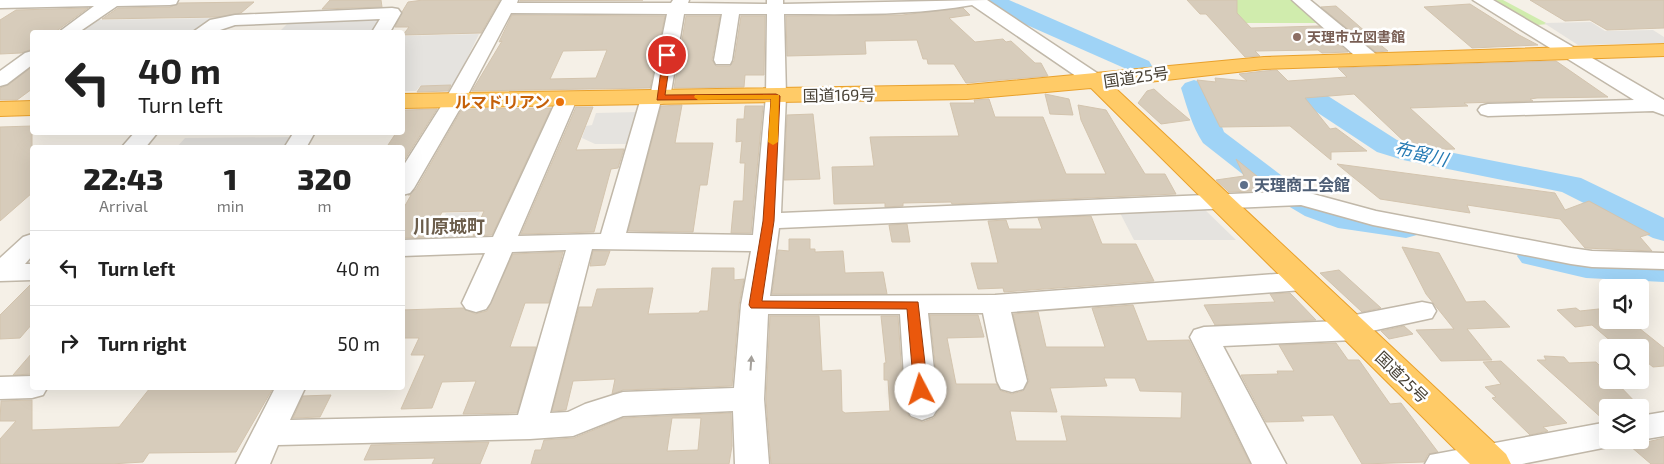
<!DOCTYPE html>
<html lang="en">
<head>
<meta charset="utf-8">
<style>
  body { margin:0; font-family:"Exo 2","Noto Sans JP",sans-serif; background:#f6f6f6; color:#222; height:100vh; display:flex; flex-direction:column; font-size:19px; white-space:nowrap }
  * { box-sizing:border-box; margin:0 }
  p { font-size:16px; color:#767676 }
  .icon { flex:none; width:28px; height:28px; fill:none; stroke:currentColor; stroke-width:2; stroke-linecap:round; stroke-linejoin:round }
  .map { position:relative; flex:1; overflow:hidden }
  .sheet { position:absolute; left:30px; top:145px; width:375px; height:245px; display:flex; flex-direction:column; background:#fff; border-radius:5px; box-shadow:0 5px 20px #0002 }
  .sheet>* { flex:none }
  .banner { position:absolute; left:30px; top:30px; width:375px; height:105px; border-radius:5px; box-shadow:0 5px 20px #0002; background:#fff; color:#222; overflow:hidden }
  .controls { position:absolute; left:1599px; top:279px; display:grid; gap:10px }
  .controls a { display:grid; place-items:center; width:50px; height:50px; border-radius:5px; background:#fff; box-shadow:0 5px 20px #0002; font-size:25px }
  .pin { position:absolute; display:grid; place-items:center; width:42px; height:42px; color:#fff; margin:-21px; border:2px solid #fff; border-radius:50%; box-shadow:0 1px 5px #0007 }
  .me { position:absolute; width:55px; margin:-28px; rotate:355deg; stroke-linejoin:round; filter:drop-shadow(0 0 4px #0008) }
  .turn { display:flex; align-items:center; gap:18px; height:105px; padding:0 25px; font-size:22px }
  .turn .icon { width:65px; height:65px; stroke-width:2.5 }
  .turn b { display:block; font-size:35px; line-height:42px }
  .eta { display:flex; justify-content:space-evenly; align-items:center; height:85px; text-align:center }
  .eta b { font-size:30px; font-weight:800; line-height:35px }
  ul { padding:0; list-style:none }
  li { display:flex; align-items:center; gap:15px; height:75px; padding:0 25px; border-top:1px solid #e0e0e0 }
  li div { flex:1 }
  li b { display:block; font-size:19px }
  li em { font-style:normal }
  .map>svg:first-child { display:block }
</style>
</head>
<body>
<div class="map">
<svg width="1664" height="464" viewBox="0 0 1664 464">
  <rect width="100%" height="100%" fill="#f5f0e7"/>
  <g fill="#d0ecad">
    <path d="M1225,0H1296L1325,23H1230Z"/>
    <path d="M1495,0H1503L1548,24L1537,25Z"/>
  </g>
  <g fill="#e5e3df">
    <path d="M386,17L378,32H279L289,22Z"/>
    <path d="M219,18L197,32H73L90,20Z"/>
    <path d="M1591,22L1605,31L1653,30L1664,37V43L1578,45L1544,23Z"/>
    <path d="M479,34L454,85L420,86L416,91H403L402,36Z"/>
    <path d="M639,112L630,144H595L582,138L586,126L592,125L596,113Z"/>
    <path d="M297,137L289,147L176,148L185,138Z"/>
    <path d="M1200,205L1236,240H1134L1118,209Z"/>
    <path d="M480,212L466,243L431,244L446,213Z"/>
  </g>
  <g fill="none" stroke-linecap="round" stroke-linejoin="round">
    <g fill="#9fd3f6" fill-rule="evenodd">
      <path d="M983,0H1009L1149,61L1152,66L1149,71L1140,73L1131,71L997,12Z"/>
      <path d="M1194,80L1203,83L1207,88L1224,132L1290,182L1345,209L1417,221L1422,228L1417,235L1406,238L1338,228L1305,216L1268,194L1203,143C1192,126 1187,107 1181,88L1185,83Z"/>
      <path d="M1262,88L1328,96L1397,140L1418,146L1581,178L1664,218V241L1653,238L1562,192L1403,160L1377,152L1312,109L1253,102L1249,96L1253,90Z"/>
      <path d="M1534,246L1586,256L1664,260V282L1586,278L1522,263L1517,256L1522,249Z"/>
    </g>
  </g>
  <g fill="#d7ccbb" stroke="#d3c4ae" fill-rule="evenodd">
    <path d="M330,0H381L382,7L322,9Z"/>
    <path d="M423,0H500L481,33L403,35L409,27H395L402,12L408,2Z"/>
    <path d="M520,0H643L520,1Z"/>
    <path d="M1187,0H1237V13L1251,28L1319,26L1348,52L1322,53L1318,50L1255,51L1260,56L1245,57L1206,14H1200Z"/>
    <path d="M1530,0H1664V28L1607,30L1590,20L1565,21Z"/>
    <path d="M254,2L241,13L218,17L102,19L118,8L170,7L179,3Z"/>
    <path d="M1470,4L1519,35L1538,45L1472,48L1424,7Z"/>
    <path d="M1336,6L1383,47L1388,51L1376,52L1321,7Z"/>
    <path d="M88,8L55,32H32V49L21,53L0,54V20L16,10Z"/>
    <path d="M963,8L970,15L949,18L975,42L1003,39L1006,42L1011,41L1035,63H1041L1048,76L966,83L954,64H928L927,59H923L917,40L865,41L866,54L787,56L786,16L902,15Z"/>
    <path d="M512,15L665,16L650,88L472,91L502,41L499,42ZM607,50L596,78L550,79L563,51Z"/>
    <path d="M686,16H720L712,60L716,66H730L734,61L741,16H765L764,75H745L744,87L674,88Z"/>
    <path d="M1556,61L1608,97L1537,98L1530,99L1533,101L1464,103L1468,106L1410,108L1455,149L1413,150L1354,94L1305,98L1330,129L1336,128L1367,151L1331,152V160L1290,126L1220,127L1197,80L1216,82L1215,78L1247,81L1239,74L1264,71L1277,70L1288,81L1347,77L1338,68Z"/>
    <path d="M32,67V89L17,100H0V88L8,85Z"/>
    <path d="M451,85L448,91L417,92L421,86Z"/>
    <path d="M1154,89L1165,99L1190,120L1161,124L1138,103L1147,91Z"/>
    <path d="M1045,94L1069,99L1073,115L1050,114Z"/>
    <path d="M989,99L995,117H1043L1066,174H1106L1081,120L1078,105L1106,110L1145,174H1165L1176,194L952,204L951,202L903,203V206L885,207V203L834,204L832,167L874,166L870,137L959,136L950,103H975L974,100Z"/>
    <path d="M682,105L675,143H713L707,185H700L693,232L628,231L661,106Z"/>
    <path d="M745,106H763L751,233H731L734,201H743L745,163H740L742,141L736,142L737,119H744Z"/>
    <path d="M576,107H593L576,150L624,149L618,168L611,169L594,232L521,234Z"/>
    <path d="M551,108L492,235L473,236L484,211L442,212L429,237L402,238V211L411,195H408L416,189L462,109Z"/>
    <path d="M437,109L402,164V148H386L396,133H402V114L405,110Z"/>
    <path d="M813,114L820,179L784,180L787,115Z"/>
    <path d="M32,126V193L0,221V127Z"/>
    <path d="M1236,159L1274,190L1229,192L1216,180L1244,176Z"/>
    <path d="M1337,164L1555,193L1565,210L1589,201L1650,234L1640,237L1652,251L1585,248L1560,219L1467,205L1470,213L1380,199Z"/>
    <path d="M1091,216L1102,244H1136L1154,281L1004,292L1003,288L978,289L971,263H998L988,221L1006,220L1009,229H1042L1038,218Z"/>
    <path d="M907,224L910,242H892L889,225Z"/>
    <path d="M789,239H810V249H815V252L843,251L845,273L883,272L887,294H772L778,250L789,251Z"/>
    <path d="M1402,247L1439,253L1466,302L1485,301L1510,327L1467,329L1492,360L1441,361L1416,330L1454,329L1426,294Z"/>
    <path d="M593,251H610L605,265L590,266Z"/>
    <path d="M563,252L549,303H525L510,347H536L517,413L463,414L476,381L442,382L432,408L401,409L425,355H411L419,338H402V310L463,308L475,314L487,311L513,254Z"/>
    <path d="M712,268H734V280L744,279L739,305L732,386L623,390L612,394L615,379L573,381L566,410L552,411L579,307H592L597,289L653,288L648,314L699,313L700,311H708Z"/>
    <path d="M1339,270L1381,308L1362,312L1320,273Z"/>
    <path d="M32,283V324L20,338L0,339V315Z"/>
    <path d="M1290,293L1316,320L1215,325L1204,305L1275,302L1270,294Z"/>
    <path d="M1133,305L1147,341L1189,340L1250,464H771L766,399L770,316H819L822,371L841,370L842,411L845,413L890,411L888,380H884V363H886L881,316H898L904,408L910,418L923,422L934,418L940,408L930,315H978L984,337L947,338L956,384H997L1001,391L1012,394L1023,391L1029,381L1013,314L1038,312L1046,347H1105L1092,308ZM1104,378H1135L1140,391L1182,392L1181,418L1061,416L1067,441H1016L1010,411L1057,412L1050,388L1107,386Z"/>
    <path d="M1576,308L1580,311L1608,308V320H1629L1664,348V366L1653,367L1648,363L1640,364V348H1619L1592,325L1575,327L1557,310Z"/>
    <path d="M1404,326L1413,334L1389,339L1381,331Z"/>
    <path d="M1336,343L1348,360H1359L1390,404L1401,403L1438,452L1428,454L1424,462L1362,464L1333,415L1301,416L1304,421L1266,422L1241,375L1278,374L1277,371H1294L1279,345Z"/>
    <path d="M32,353V374L13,375Z"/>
    <path d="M1544,356L1564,357L1569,363L1596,362L1608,374V380H1614L1641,408H1612L1608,403V420L1605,421L1537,360H1546Z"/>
    <path d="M1501,361L1567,423L1543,427L1548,431L1530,435L1492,398L1496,397L1485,387L1501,384L1483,362Z"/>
    <path d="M150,388H273L236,452L149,453L143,462L111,464H0V439L16,421H0L1,401L32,400V430L119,427Z"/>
    <path d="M331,395L320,417L293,418L303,396Z"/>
    <path d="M731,413L732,446L729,464H531L535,450H541L544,440L574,438L623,418ZM672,418H701L698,450L667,451Z"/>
    <path d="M1664,438V464H1651L1630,446Z"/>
    <path d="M489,442L480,464H432L435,458L364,460L371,445Z"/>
  </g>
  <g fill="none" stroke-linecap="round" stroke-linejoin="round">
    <g stroke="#c1b8a9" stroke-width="3">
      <g id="minor">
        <path d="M0,0H178L176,4L170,5L117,6L79,32H59L94,6L0,8Z"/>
        <path d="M502,0H518L517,3H671L673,0H689L688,3L767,4V0H783V4L987,0L1103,77L1106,81L1103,85H1089L972,5C910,16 846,14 784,14L786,96L781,213L1302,191L1376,211L1571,248L1592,251L1664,253V269L1592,267L1571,264L1373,225L1301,205L779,228L770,296L995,295L1302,272L1311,275L1315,281L1311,287L1302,290L1011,312L1027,381L1023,389L1012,392L1001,389L997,381L983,313H928L938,408L933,416L922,420L911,416L906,408L900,314H768L764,399L769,464H735L733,411L623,416L573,436L530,439L278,445L270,464H236L275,388H305L290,420L518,415L566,250L512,252L490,303L486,309L476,312L466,309L462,303L485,253L402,256V240L493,237L557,99L560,95L567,93L574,95L577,99L518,236L601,234L641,98L644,94L651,92L667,14L511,13L465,100L414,188L410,193L402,195V168L445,100ZM684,14H722L714,60L716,64H730L732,60L739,14H767L766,96L753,235L626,233L660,104L667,102L670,98ZM592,249L751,251L741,305L734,388L623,392L585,404L568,412L550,413Z"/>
        <path d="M1292,0H1310L1377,55L1379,59L1377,63H1363Z"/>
        <path d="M1473,0H1493L1664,100V115L1653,111L1488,116L1481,114L1478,110L1481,106L1488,104L1634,100Z"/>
        <path d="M392,8L398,9L401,13L390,32H372L380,19L235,25L214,32H193L210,20L235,15Z"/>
        <path d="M32,51V65L7,84L0,86V71L25,53Z"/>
        <path d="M135,132H158L145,148H121Z"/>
        <path d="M294,132H315L306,148H284Z"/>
        <path d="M32,234V256L25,264H32V280L0,281V258L23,237Z"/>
        <path d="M1422,302L1432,304L1436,311L1432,318L1367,332L1364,337L1354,340L1223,346L1286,464H1252L1190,337L1194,330L1204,327L1339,321L1350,316Z"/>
        <path d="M32,376V388H47L43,395L32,398L0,399V377Z"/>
        <path d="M1664,412V436L1640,440H1639L1640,416Z"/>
        <path d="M1608,422V440H1621L1619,443L1608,447L1522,464H1425L1430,455Z"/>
      </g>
    </g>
    <g stroke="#e9a12c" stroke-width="2">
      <g id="highway">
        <path d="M1664,44V56L1264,69L1113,86L1506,454L1511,464H1470L1091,88L967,99L402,108V94L967,85L1264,57Z"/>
        <path d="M32,101V115L0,116V102Z"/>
      </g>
    </g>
    <use href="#minor" fill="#fff" fill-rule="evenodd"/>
    <use href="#highway" fill="#ffcb67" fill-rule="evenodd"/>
  </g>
  <defs><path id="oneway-solid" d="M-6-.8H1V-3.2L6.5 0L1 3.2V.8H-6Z" transform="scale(1.25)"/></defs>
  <use fill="#a4a09a" href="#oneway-solid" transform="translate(751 363) rotate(-86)"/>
  <path fill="#ea580c" stroke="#983908" d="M667,53L671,55L665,95L776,94L780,96L774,221L762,301L918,302L928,390L926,394H916L914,390L907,309L751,308L749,305L763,221L771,99L657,100L663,55Z"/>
  <path fill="#f59e0b" d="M695,95H779L778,142L773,145L768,142L771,99L698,100L694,97Z"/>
  <circle fill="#8d6e63" stroke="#fff" stroke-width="2" cx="1297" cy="37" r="5"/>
  <circle fill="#e8710a" stroke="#fff" stroke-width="2" cx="560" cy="102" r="5"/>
  <circle fill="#5c6f8a" stroke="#fff" stroke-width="2" cx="1244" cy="185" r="5"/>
  <g text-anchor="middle" stroke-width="5" stroke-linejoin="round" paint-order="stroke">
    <g font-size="14" font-weight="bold" fill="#785e54" stroke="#fff" text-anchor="start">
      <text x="1307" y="42">天理市立図書館</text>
    </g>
    <g font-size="16" fill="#484135" stroke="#fff">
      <text transform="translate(1136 77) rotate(-8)" y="6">国道25号</text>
      <text transform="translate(839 95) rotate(-1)" y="6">国道169号</text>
      <text transform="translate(1402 377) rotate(44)" y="6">国道25号</text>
    </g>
    <g font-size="16" font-weight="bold" fill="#c56008" stroke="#fff" text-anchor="end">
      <text x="550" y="108">ルマドリアン</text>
    </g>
    <g font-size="16" font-weight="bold" fill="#4e5e75" stroke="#fff" text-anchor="start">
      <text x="1254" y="191">天理商工会館</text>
    </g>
    <g font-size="18" font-style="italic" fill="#257ab4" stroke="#fff">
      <text transform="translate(1421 154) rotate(14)" y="6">布留川</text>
    </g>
    <g font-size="18" font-weight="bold" fill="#6c5e4c" stroke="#fff">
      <text x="449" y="233">川原城町</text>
    </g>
  </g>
</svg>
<div class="controls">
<a><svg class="icon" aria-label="sound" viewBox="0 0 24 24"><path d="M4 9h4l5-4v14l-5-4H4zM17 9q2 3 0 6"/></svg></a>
<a><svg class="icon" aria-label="search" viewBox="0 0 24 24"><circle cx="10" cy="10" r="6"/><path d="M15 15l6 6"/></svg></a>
<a><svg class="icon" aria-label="layers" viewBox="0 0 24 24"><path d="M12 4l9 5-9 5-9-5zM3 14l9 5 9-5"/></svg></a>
</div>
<div class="pin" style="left:667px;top:55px;background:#d93025"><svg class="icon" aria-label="arrive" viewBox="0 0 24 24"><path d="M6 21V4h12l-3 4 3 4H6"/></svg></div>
<svg class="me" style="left:921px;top:390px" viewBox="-20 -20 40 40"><circle r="19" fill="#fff"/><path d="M0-13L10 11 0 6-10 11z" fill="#ea580c"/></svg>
<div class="banner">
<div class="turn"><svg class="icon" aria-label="left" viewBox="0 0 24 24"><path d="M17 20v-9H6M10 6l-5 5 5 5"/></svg><div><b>40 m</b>Turn left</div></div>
</div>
<section class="sheet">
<div class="eta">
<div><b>22:43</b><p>Arrival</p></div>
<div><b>1</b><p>min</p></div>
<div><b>320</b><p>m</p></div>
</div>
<ul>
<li><svg class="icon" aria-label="left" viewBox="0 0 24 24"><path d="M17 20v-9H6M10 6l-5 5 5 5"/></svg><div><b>Turn left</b></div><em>40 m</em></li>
<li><svg class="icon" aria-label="right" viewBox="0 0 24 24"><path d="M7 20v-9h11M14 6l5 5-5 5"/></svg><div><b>Turn right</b></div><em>50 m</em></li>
</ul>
</section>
</div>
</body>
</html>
